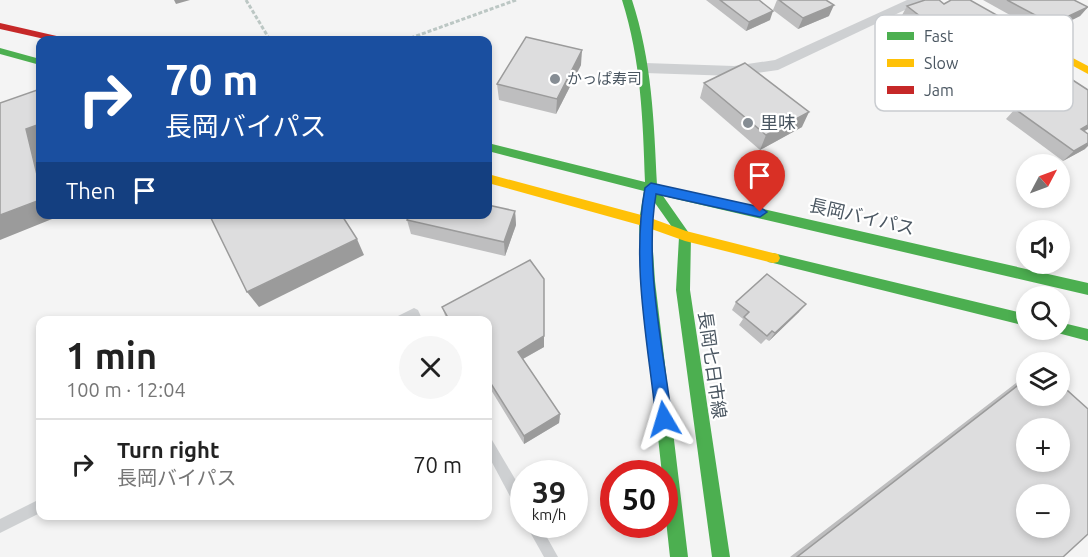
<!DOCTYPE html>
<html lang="en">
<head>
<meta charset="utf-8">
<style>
  body { margin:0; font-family:Ubuntu,"Noto Sans JP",sans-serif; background:#f6f6f6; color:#222; height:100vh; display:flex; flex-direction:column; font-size:22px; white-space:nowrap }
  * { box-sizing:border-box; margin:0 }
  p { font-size:20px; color:#767676 }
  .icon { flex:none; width:33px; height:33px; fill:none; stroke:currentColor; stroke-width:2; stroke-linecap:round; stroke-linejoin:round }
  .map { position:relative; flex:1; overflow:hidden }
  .sheet { position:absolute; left:36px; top:316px; width:456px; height:204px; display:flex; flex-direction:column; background:#fff; border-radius:12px; box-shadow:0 3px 9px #0003 }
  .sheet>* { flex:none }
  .top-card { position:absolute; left:36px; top:36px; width:456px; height:183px; border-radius:12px; box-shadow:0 3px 9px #0003; background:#1a4fa0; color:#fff; overflow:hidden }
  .needle { width:39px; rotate:49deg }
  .buttons { position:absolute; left:1016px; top:154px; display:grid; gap:12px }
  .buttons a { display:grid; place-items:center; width:54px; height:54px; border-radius:50%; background:#fff; box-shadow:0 3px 9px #0003; font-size:30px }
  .speed { position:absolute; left:510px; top:460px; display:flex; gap:12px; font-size:30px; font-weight:700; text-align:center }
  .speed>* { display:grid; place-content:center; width:78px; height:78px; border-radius:50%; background:#fff; box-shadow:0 3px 9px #0003; line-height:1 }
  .speed small { font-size:15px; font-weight:400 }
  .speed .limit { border:9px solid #d22; background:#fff; color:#111 }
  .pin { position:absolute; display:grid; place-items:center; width:51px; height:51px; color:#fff; margin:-62px -26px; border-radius:50% 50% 50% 0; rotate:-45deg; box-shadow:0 0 6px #0007 }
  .pin .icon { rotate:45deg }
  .me { position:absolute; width:66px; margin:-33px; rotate:353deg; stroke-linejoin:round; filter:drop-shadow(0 0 4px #0008) }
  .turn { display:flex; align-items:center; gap:21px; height:126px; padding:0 30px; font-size:27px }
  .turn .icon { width:78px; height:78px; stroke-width:2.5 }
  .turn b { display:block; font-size:42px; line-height:51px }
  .then { display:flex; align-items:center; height:57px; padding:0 30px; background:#0003; gap:12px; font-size:22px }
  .round { display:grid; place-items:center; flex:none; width:63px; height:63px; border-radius:32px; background:#f6f6f6 }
  .head { display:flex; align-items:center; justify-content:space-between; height:102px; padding:0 30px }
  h1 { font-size:36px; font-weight:700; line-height:45px }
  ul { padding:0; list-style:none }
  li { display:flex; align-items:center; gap:18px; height:90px; padding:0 30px; border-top:2px solid #e0e0e0 }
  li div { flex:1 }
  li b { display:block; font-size:22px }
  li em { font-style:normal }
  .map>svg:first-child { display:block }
</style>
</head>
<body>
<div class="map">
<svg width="1088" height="557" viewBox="0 0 1088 557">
  <rect width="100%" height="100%" fill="#f4f4f4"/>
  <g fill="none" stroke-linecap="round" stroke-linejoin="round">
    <g stroke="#bcc7c4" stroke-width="3" stroke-dasharray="4 2" stroke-linecap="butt">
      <path d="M246,0L270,40"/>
      <path d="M405,40L516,0"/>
    </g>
    <g fill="#ced0d2" fill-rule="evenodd">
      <path d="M414,308L418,310L423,321H412V319L393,321L394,318Z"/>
      <path d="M488,438L492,440L524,494V514L519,513L488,455Z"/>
      <path d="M40,499V513L0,533V519Z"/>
      <path d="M526,525H540L558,557H544Z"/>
    </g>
    <path fill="#ced0d2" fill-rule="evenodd" d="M907,0H926L778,70L734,76L645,73L637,68L645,63L734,66L775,60Z"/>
    <g fill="#4caf50" fill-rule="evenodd">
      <path d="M622,0H632C652,61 654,121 657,185L1088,283V295L663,196L691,236L690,290L730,557H712L676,290L679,237L655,203L651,221L655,281L688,557H670L664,502V474H662L641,281L639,221L644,191L488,151V143L645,182C643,120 641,60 622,0Z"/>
      <path d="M0,48L40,59V65L0,54Z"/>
      <path d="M773,253L1026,314V326L773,263L768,262L766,258L768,254Z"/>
      <path d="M1059,322L1088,329V341L1054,332L1053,330H1059Z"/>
    </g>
    <g fill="#ffc107" fill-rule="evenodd">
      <path d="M1033,37L1088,66V74L1029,42L1028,40Z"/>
      <path d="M488,174L645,216L686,231L773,253L778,254L780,258L778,262L773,263L685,241L643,226L488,183Z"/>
    </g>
    <path fill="#c62828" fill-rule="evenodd" d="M0,23L61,37L66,40H49L0,29Z"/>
  </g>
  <g fill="#bebebf">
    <path d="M706,0H759L770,20L746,31Z"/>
    <path d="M777,0H826L829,16L798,29L773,10Z"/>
    <path d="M983,0H1074L1088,7L1080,16L1044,34Z"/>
    <path d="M944,4L1069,56L1060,67L1056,69L1088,129L1084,131L1085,149L1063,161L1006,119L1015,109L1021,106L979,76L987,66L994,63L957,37L943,42L938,38L932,41L901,17L907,6Z"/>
    <path d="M581,65L556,114L499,100L497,84Z"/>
    <path d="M704,83L802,127L760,150L700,98Z"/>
    <path d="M515,211L516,225L505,256L411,234L407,220Z"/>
    <path d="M530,260L544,279V347L523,359L560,414L559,423L524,444L488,385V321H447L442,307Z"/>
    <path d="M736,302L799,312L769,341L766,339L761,344L739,325L743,319L732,310Z"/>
    <path d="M1026,376V396L1063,557H790L1020,380Z"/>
  </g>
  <g fill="#9b9b9b">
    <path d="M174,0H190L176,4Z"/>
    <path d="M834,5L829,16L798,29L803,18Z"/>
    <path d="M1088,7L1080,16L1044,34L1052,24Z"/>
    <path d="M773,11L770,20L746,31L749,22Z"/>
    <path d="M964,26L957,37L943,42L950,32Z"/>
    <path d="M945,28L938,38L932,41L938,30Z"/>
    <path d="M582,50L581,65L556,114L557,99Z"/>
    <path d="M1069,56L1060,67L1042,76L1051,66Z"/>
    <path d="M809,112L802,127L760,150L766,135Z"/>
    <path d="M40,124V187L26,129Z"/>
    <path d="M1088,125V129L1070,139L1081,129Z"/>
    <path d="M1088,143V146L1085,149L1063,161L1074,151Z"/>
    <path d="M40,200V214H62V215L0,240V215Z"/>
    <path d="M515,211L516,225L505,256L504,242Z"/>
    <path d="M357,239L364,255L259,307L247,292Z"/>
    <path d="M544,279V347L519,361L518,352Z"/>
    <path d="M806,304L799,312L769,341L775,333Z"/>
    <path d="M560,414L559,423L524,444V436Z"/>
  </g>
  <g fill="#ddddde" stroke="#9b9b9b" stroke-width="1.5" fill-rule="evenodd">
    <path d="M720,0H759L773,11L749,22Z"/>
    <path d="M779,0H826L834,5L803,18Z"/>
    <path d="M925,0H939L944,4L951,0H970L1069,56L1051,66L1088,90V125L1081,129L1088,134V143L1074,151L1015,109L1034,99L987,66L1008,57L964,26L950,32L945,28L938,30L907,6Z"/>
    <path d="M1007,0H1074L1088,7L1052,24Z"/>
    <path d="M526,37L582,50L557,99L497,84Z"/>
    <path d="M745,63L809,112L766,135L704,83Z"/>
    <path d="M40,89V124L26,129L40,187V200L0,215V103Z"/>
    <path d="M488,205L515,211L504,242L407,220L410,214H488Z"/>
    <path d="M209,214H341L357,239L247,292Z"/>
    <path d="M530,260L544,279V336L518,352L560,414L524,436L488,379V321H450L442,307Z"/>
    <path d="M767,274L806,304L775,333L772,331L767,336L744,317L749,312L736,302Z"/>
    <path d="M1026,379V396H1059V383L1088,409V534L1063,557H797ZM1026,429H1059V462H1026ZM1026,495H1059V528H1026Z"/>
  </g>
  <path fill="#1a73e8" stroke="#114b97" stroke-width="1.5" d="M651,183L760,207L767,212L760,217L656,194C644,265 663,347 672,419L669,424L664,426L658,424L656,419C648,343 631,263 645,188Z"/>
  <g fill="#868d94" stroke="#fff" stroke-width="2">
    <circle cx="555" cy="79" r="6"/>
    <circle cx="748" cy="123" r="6"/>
  </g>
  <g text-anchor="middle" stroke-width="4.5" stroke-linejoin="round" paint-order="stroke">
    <g font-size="15" fill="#4a5661" stroke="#fff" text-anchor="start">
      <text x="567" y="84">かっぱ寿司</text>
    </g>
    <g font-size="18" fill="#4a5661" stroke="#fff" text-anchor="start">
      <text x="760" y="129">里味</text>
    </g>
    <g font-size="18" fill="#4a5661" stroke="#fff">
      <text transform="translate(862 217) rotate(13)" y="6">長岡バイパス</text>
      <text transform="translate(712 365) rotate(82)" y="6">長岡七日市線</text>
    </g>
  </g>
  <rect x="875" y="15" width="198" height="96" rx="9" fill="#fff" stroke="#c9ccd0" stroke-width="1.5"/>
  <rect x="887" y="32" width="27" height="8" fill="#4caf50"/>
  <rect x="887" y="59" width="27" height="8" fill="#ffc107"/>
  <rect x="887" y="86" width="27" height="8" fill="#c62828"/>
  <g font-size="16" fill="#4a5661">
    <text x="924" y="42">Fast</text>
    <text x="924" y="69">Slow</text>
    <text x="924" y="96">Jam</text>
  </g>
</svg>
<div class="buttons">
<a><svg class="needle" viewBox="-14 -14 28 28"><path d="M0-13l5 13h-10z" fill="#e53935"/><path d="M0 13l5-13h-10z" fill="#767676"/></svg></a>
<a><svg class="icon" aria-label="sound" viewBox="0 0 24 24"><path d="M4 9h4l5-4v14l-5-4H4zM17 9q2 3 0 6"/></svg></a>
<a><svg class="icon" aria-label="search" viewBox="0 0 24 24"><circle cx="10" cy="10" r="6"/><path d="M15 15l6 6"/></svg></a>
<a><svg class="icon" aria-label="layers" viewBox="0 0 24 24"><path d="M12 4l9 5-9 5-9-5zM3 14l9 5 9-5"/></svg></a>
<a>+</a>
<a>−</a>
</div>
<div class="speed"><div>39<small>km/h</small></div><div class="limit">50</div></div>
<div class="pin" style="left:760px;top:212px;background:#d93025"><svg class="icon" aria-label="arrive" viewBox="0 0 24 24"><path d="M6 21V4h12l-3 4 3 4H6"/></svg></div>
<svg class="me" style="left:664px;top:419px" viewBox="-20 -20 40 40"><path d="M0-17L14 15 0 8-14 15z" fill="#1a73e8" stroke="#fff" stroke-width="4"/></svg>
<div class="top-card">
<div class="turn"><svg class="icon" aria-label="right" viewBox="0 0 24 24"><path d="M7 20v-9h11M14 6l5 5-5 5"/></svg><div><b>70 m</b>長岡バイパス</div></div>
<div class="then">Then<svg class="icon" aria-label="arrive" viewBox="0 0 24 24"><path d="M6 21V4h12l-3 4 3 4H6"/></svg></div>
</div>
<section class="sheet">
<div class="head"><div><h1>1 min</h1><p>100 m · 12:04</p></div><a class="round"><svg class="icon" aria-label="close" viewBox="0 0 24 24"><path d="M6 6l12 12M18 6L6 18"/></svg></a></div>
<ul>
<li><svg class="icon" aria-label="right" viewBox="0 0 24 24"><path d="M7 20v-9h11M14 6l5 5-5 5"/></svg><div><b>Turn right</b><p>長岡バイパス</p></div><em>70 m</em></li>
</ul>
</section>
</div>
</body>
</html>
